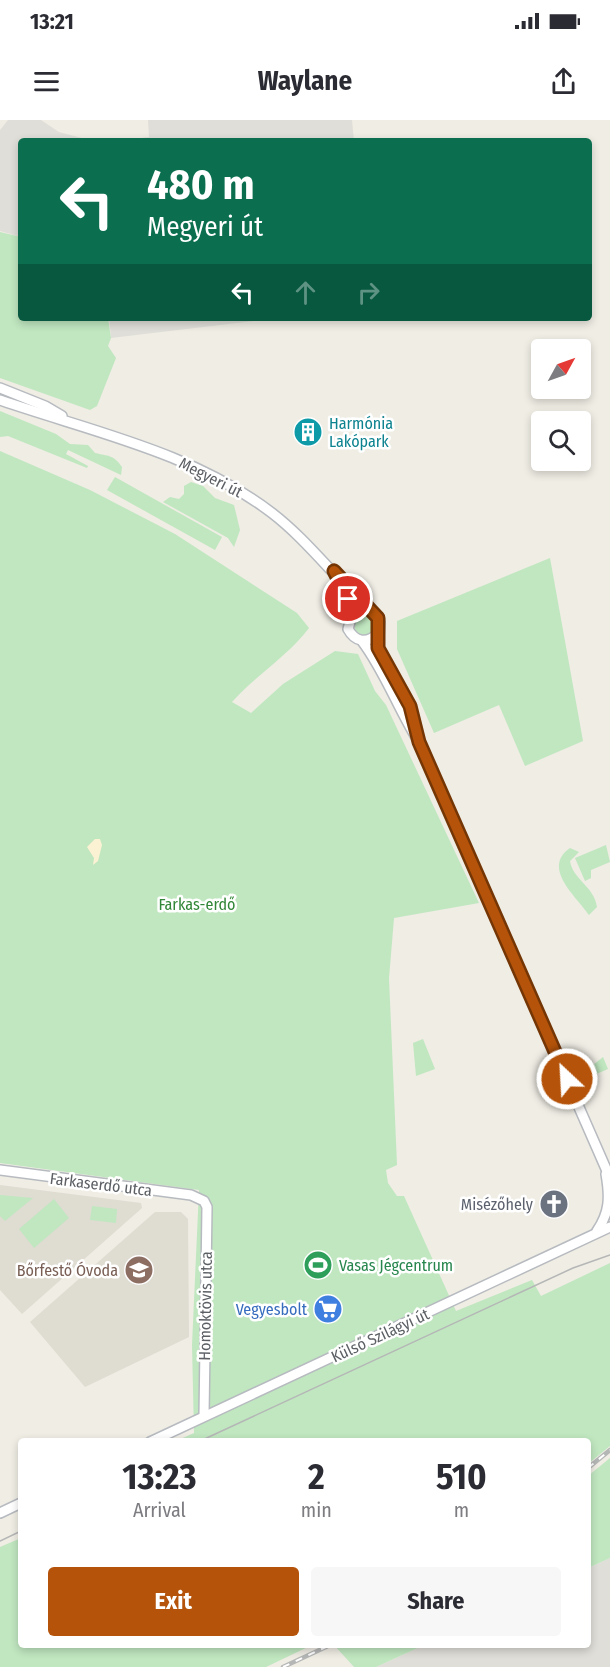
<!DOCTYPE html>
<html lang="en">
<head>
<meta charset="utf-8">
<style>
  body { margin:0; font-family:"Fira Sans Condensed",sans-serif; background:#f7f7f7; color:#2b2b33; height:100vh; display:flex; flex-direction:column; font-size:22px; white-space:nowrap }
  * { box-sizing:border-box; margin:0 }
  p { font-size:20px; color:#7c7c81 }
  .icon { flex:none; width:33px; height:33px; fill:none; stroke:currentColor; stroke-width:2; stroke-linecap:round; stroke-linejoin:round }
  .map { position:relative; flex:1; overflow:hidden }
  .details { position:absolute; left:18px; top:1318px; width:573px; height:210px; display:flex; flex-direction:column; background:#fff; border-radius:6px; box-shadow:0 3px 9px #0003 }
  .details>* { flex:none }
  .guide { position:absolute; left:18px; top:18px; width:574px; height:183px; border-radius:6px; box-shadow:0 3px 9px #0003; background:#0b6e4f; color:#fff; overflow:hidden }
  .needle { width:39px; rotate:50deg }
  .tools { position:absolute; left:531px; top:219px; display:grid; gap:12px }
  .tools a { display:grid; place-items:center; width:60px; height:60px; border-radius:6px; background:#fff; box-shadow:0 3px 9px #0003; font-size:30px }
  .pin { position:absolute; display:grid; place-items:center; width:51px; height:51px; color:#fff; margin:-26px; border:3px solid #fff; border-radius:50%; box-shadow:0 2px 6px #0007 }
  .me { position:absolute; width:66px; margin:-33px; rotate:335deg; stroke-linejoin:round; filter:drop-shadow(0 0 4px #0008) }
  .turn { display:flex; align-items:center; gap:21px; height:126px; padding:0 30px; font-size:27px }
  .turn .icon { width:78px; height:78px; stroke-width:2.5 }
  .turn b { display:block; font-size:42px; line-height:51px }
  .lanes { display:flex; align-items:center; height:57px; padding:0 30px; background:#0003; justify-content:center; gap:30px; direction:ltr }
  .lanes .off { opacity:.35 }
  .eta { display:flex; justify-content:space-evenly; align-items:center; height:102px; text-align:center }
  .eta b { font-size:36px; font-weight:700; line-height:42px }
  .action { display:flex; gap:12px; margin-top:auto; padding:12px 30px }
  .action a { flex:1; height:69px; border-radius:6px; background:#b45309; color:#fff; font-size:24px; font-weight:700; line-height:69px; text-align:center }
  .action a+a { background:#f7f7f7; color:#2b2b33 }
  .status { display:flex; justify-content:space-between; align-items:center; height:42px; padding:0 30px; background:#fff; direction:ltr }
  .status svg { height:16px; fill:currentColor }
  header { display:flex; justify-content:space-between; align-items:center; height:78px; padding:0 30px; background:#fff; font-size:27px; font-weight:700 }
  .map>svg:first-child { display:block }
</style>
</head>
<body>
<div class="status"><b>13:21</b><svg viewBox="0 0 49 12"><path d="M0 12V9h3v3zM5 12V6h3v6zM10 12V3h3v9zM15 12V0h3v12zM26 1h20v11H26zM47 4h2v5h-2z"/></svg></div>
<header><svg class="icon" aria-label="menu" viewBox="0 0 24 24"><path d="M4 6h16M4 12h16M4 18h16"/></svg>Waylane<svg class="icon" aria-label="share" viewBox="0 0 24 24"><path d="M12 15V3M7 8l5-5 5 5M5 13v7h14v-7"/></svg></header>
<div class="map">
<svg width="610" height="1547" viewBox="0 0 610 1547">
  <rect width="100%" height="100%" fill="#efede4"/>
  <g fill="#e0ded8">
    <path d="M8,0H41L59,12L93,21H21V117L0,111V10Z"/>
    <path d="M148,0H352L354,21H119L149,17Z"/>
    <path d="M109,198H280L111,218Z"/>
    <path d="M610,1438V1547H376L422,1526H588V1448Z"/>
  </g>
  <g fill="#dfdcd2">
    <path d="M0,1065L141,1083L142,1088L22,1194L0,1170Z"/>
    <path d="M155,1092H181L188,1099L189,1217L85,1267L30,1202Z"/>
  </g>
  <g fill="#c0e7c0">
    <path d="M0,112L21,117V198H108L111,218L108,226L116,238L97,286L90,290L0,258Z"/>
    <path d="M0,291L56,314L70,324L88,325L95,333C108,336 114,335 122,347L121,355L68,330L66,334L88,346L87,348L8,316L0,317Z"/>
    <path d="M0,331L90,370L175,414L297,493L309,508C288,536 256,555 232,582L251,593L283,564L335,531L358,534L375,571L386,585L479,783L394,798L389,858L397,1045L386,1050L388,1063L397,1076H404L456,1191L532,1160L541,1176L610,1143V1326L588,1344V1322L176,1321L194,1313L192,1225L199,1070L0,1043Z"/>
    <path d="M115,357L222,417L215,430L107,370Z"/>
    <path d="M191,362L203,366L215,378L234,385L240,410L234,427L228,418L163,382L170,377L179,379L184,374V366Z"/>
    <path d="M550,438L583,621L525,646L499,585L434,613L397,529V501Z"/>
    <circle cx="364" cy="505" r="10"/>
    <path d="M606,725L610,742L591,750V758L585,761L575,738Z"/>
    <path d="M570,728L579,732L570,741C573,760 594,766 597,787L589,795C577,777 541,748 570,728Z"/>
    <path d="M423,919L435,949L416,956L413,923Z"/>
    <path d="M603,937L608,949L585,959L581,945H593Z"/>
    <path d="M0,1075L33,1078L5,1101L0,1096Z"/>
    <path d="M54,1079L69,1098L34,1128L19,1109Z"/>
    <path d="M92,1086L117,1089L116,1103L90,1100Z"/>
    <path d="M610,1338V1438L588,1448V1356Z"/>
    <path d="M21,1418V1526H310L266,1547H0V1427Z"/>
    <path d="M335,1526H422L376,1547H354Z"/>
  </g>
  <path fill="#fbf2d3" d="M95,719H100L102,725L98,741L93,745L94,738L87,727Z"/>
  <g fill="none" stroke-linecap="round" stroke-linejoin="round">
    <g stroke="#b7bbc0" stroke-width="12">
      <g id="secondary">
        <path d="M0,268L45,286L62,296"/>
        <path d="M0,280C93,312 192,332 272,393C311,423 339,464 376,494L380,502L378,528L410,586L417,612"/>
        <path d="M339,461L352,495"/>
        <path d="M368,490H359L352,495L348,509C355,522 367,524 377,514"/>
        <path d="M362,521C385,551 398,589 419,622L610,1058"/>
        <path d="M0,1050L191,1075L204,1081L207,1087L204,1296"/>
        <path d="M597,1111C610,1092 610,1077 606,1054"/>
        <path d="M150,1322L610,1107"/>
        <path d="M0,1393L21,1383"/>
      </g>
    </g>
    <use href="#secondary" stroke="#fff" stroke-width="9"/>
    <g stroke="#b5b6b6" stroke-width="1.5">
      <path d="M198,1322L573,1148L610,1135"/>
      <path d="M0,1421L21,1411"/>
    </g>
    <g stroke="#b5b6b6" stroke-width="4.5">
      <g id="rail">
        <path d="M588,1348L610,1330"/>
        <path d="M283,1547L328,1526"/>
      </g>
    </g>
    <use href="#rail" stroke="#fff" stroke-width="2" stroke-dasharray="7" stroke-linecap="butt"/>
  </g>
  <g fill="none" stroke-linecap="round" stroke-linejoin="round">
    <g stroke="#753606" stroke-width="15">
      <path id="route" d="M348,479L334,451L378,498V528L410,586L419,622L567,959"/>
    </g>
    <use href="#route" stroke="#b45309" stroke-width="10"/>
  </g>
  <defs>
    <g id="building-disc" transform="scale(1.5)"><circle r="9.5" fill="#0f9aa8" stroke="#fff"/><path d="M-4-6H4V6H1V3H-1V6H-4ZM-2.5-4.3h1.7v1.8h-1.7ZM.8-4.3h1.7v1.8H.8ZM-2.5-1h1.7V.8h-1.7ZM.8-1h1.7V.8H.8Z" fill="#fff"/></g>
    <g id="church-disc" transform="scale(1.5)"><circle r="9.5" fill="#6b7280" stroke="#fff"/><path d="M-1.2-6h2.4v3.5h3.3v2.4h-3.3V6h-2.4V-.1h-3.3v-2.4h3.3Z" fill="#fff"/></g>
    <g id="stadium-disc" transform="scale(1.5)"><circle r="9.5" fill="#2e9e5b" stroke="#fff"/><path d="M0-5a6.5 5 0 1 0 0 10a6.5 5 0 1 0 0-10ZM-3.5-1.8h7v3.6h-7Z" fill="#fff"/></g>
    <g id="school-disc" transform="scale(1.5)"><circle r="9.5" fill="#8d6e63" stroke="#fff"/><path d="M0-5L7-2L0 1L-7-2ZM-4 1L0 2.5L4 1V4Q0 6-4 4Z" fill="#fff"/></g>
    <g id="supermarket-disc" transform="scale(1.5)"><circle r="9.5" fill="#3f7fe0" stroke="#fff"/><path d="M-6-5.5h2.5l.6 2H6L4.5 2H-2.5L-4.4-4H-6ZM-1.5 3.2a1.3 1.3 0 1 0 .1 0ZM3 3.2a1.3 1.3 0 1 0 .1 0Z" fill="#fff"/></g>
  </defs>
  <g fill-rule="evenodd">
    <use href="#building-disc" x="308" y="312"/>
    <use href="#church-disc" x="554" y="1084"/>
    <use href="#stadium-disc" x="318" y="1145"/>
    <use href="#school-disc" x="139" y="1150"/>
    <use href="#supermarket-disc" x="328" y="1189"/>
  </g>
  <g text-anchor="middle" stroke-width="5" stroke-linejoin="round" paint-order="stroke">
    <g font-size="16" fill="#0d838f" stroke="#fff" text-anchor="start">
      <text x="329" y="309">Harmónia<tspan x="329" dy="18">Lakópark</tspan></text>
    </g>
    <g font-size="16" fill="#5c6065" stroke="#fff">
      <text transform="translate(211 357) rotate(27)" y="6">Megyeri út</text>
      <text transform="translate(101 1064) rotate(7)" y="6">Farkaserdő utca</text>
      <text transform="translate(205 1186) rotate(-89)" y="6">Homoktövis utca</text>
      <text transform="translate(380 1215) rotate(-25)" y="6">Külső Szilágyi út</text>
    </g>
    <g font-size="16" fill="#328637" stroke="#fff">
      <text x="197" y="790">Farkas-erdő</text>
    </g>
    <g font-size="16" fill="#5b616d" stroke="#fff" text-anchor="end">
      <text x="533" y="1090">Misézőhely</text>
    </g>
    <g font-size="16" fill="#27864d" stroke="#fff" text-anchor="start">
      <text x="339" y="1151">Vasas Jégcentrum</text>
    </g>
    <g font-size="16" fill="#785e54" stroke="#fff" text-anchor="end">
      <text x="118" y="1156">Bőrfestő Óvoda</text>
    </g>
    <g font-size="16" fill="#366cbe" stroke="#fff" text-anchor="end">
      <text x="307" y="1195">Vegyesbolt</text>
    </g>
  </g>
</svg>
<div class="tools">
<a><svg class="needle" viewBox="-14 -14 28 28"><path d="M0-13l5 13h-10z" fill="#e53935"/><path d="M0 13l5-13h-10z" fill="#7c7c81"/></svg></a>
<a><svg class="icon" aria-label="search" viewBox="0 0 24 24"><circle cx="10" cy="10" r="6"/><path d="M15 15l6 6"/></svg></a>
</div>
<div class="pin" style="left:348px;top:479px;background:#d93025"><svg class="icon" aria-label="arrive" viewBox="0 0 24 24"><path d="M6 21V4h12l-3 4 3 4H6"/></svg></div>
<svg class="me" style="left:567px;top:959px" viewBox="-20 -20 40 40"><circle r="17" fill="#b45309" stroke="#fff" stroke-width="3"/><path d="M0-11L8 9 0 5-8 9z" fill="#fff"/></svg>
<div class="guide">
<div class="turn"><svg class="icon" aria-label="left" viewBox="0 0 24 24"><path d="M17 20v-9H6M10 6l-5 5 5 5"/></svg><div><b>480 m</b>Megyeri út</div></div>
<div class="lanes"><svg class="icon" aria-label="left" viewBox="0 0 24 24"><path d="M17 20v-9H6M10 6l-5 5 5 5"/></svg><svg class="icon off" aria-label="ahead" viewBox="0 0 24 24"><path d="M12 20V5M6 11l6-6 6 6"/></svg><svg class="icon off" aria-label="right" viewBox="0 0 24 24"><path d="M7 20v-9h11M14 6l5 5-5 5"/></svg></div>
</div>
<section class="details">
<div class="eta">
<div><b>13:23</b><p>Arrival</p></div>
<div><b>2</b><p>min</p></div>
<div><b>510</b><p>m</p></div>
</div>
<div class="action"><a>Exit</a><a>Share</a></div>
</section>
</div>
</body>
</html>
